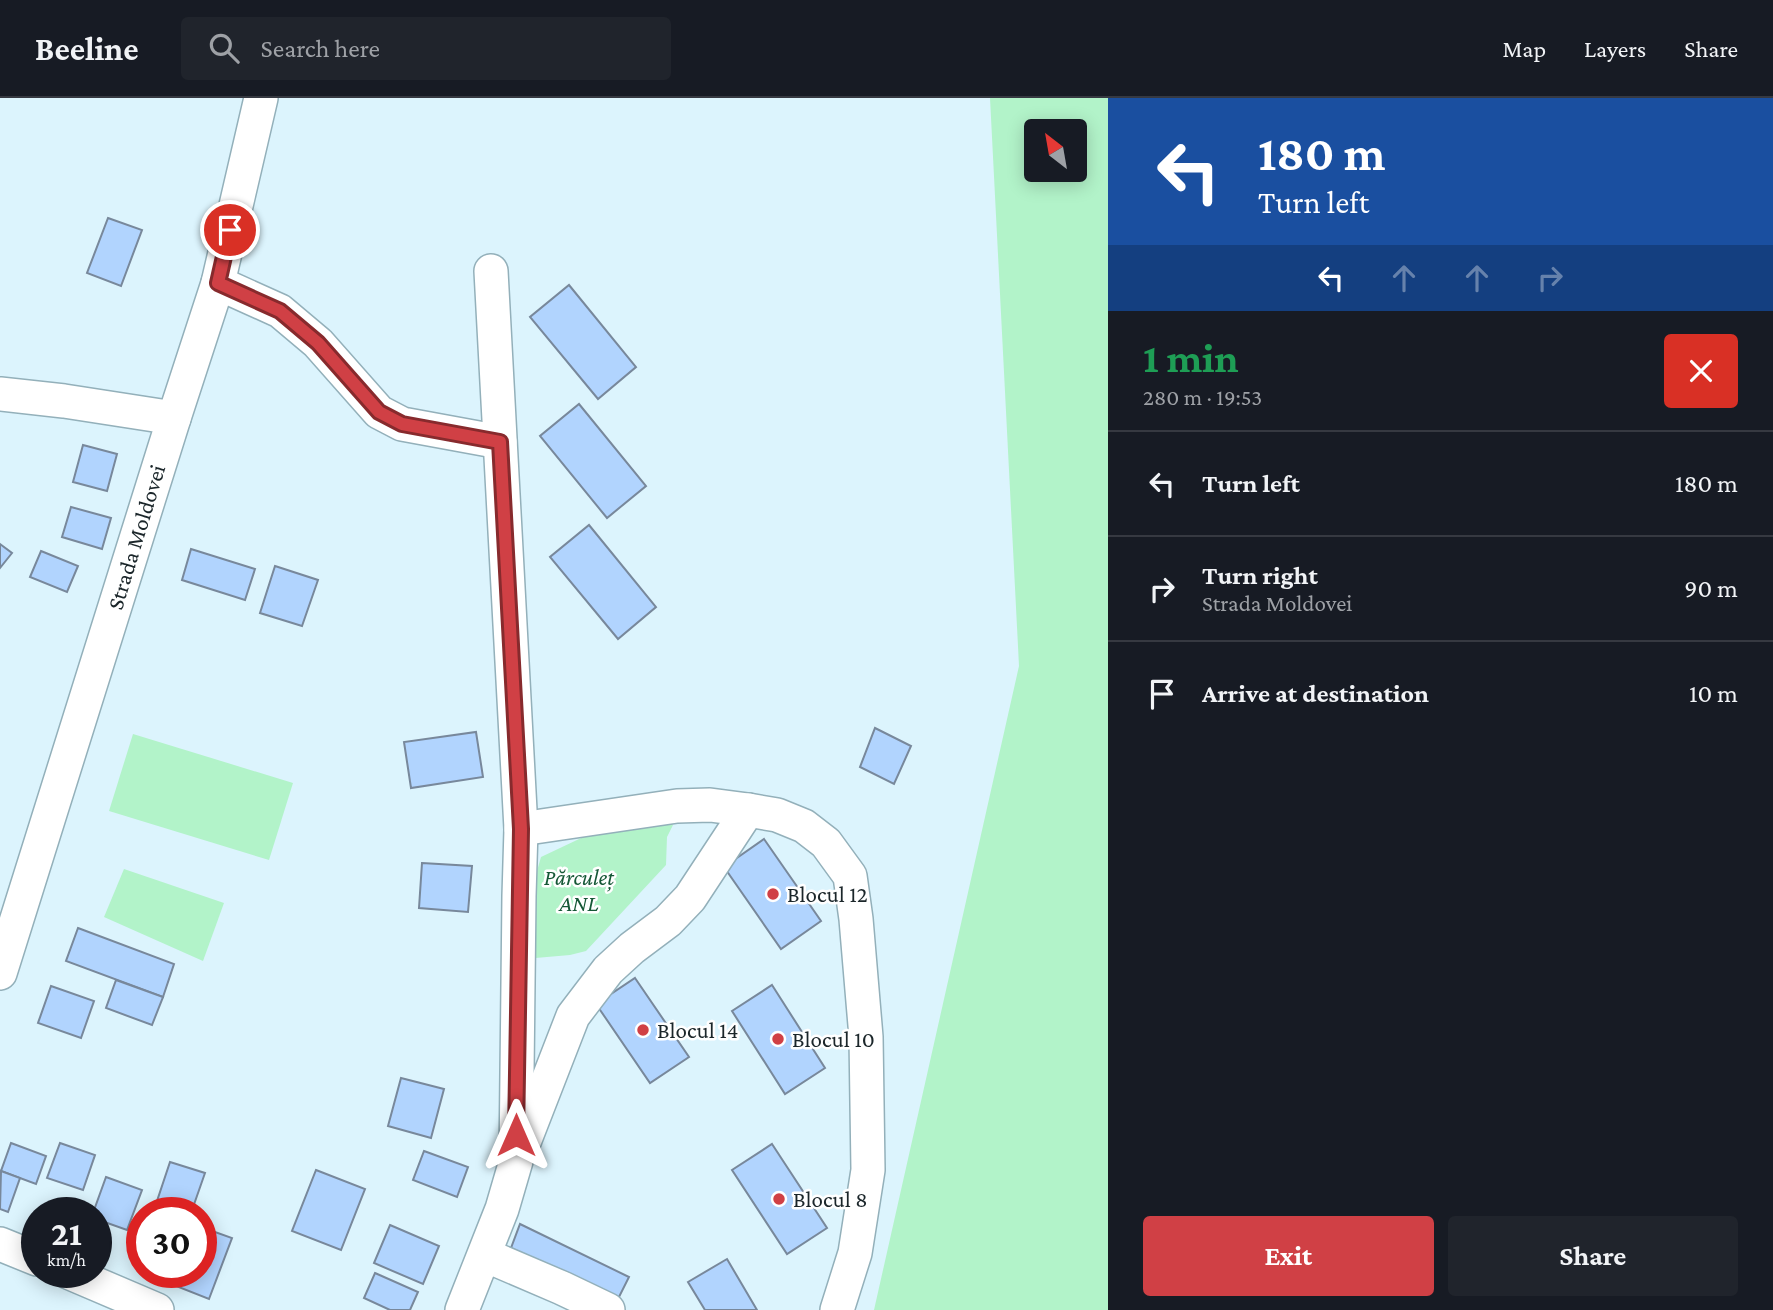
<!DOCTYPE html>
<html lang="en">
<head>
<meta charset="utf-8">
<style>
  body { margin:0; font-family:"Crimson Pro",serif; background:#20242c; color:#f1f3f6; height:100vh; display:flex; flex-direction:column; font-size:26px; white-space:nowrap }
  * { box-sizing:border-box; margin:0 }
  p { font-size:23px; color:#9ea1a6 }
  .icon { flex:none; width:38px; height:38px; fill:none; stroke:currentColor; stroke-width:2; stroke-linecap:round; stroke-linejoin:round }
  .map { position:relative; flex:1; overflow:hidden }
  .sheet { display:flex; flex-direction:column; background:#171b24; width:665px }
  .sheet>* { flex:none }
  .top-card { background:#1a4fa0; color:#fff; overflow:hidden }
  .needle { width:46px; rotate:329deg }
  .fabs { position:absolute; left:1024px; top:21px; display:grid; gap:14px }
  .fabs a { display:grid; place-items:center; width:63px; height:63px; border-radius:7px; background:#171b24; box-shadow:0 4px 18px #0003; font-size:35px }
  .speed { position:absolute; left:21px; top:1099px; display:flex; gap:14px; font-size:35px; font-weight:700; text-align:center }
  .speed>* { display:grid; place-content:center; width:91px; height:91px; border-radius:50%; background:#171b24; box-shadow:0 4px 18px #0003; line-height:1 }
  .speed small { font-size:18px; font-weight:400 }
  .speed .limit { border:10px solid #d22; background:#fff; color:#111 }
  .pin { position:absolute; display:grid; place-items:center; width:60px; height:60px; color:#fff; margin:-30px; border:4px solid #fff; border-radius:50%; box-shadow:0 2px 7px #0007 }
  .me { position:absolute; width:77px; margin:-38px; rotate:0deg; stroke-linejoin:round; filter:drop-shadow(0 0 5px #0008) }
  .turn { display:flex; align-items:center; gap:24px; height:147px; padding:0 35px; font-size:32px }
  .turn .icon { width:91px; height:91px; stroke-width:2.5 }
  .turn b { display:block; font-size:49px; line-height:60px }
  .lanes { display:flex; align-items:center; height:66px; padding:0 35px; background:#0003; justify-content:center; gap:35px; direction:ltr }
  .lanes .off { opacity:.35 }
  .round { display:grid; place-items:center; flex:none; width:74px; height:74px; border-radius:7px; background:#20242c }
  .summary { display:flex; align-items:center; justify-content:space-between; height:119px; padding:0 35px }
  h1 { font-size:42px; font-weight:700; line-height:52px; color:#1e9e55 }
  .action { display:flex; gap:14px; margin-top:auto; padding:14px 35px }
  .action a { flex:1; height:80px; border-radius:7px; background:#d04045; color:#fff; font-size:28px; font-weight:700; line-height:80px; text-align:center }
  .action a+a { background:#20242c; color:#f1f3f6 }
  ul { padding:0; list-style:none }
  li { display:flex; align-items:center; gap:21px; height:105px; padding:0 35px; border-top:2px solid #363941 }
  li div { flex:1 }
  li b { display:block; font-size:26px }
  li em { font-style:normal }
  header { display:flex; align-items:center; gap:42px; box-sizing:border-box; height:98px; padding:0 35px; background:#171b24; border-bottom:2px solid #363941 }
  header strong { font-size:33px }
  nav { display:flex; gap:38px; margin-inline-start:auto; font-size:24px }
  .search { width:490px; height:63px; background:#20242c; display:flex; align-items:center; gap:18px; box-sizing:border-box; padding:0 24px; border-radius:7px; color:#9ea1a6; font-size:26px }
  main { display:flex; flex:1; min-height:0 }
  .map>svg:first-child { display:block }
</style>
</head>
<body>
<header>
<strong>Beeline</strong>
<div class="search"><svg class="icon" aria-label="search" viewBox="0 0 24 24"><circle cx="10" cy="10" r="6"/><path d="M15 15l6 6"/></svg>Search here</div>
<nav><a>Map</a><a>Layers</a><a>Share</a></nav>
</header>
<main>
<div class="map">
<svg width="1108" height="1212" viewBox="0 0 1108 1212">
  <rect width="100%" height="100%" fill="#dcf4fd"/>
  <g fill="#b2f3c9" fill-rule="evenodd">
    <path d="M990,0H1108V1212H874L1019,568ZM1074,33V72H1036V33Z"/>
    <path d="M133,636L293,685L269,762L109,713Z"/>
    <path d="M663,717L673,727L667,739L666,767L586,853L570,857L524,861L525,815L541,759L596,733Z"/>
    <path d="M124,771L224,805L203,863L104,819Z"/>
  </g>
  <g fill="#b1d4fe" stroke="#78889b" stroke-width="2">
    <path d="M108,120L142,132L121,188L87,175Z"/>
    <path d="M569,187L636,269L598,301L530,219Z"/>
    <path d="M579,306L646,388L607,420L540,338Z"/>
    <path d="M83,347L117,356L107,393L73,384Z"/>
    <path d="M71,409L111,420L102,451L62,439Z"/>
    <path d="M589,427L656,509L618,541L550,459Z"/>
    <path d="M0,446L12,455L0,470Z"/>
    <path d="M191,451L255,471L245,502L182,482Z"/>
    <path d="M41,453L78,468L67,494L30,479Z"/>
    <path d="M275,468L318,482L302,528L260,515Z"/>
    <path d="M875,630L911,648L894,686L860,669Z"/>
    <path d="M476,634L483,679L411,690L404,644Z"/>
    <path d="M764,741L821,823L781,851L724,769Z"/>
    <path d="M422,765L472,768L468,814L419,810Z"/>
    <path d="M78,830L174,866L163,899L66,863Z"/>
    <path d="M635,880L689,959L650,985L596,906Z"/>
    <path d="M116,882L163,899L152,927L106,910Z"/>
    <path d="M772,887L825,970L785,996L732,913Z"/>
    <path d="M51,888L94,903L81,940L38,925Z"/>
    <path d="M401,980L444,991L431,1040L388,1028Z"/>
    <path d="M11,1045L46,1058L36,1086L1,1073Z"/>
    <path d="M60,1045L95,1057L83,1092L47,1080Z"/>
    <path d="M772,1046L827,1130L787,1156L732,1072Z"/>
    <path d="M424,1053L468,1069L457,1099L413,1082Z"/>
    <path d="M170,1064L205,1075L191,1115H153Z"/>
    <path d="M316,1072L365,1091L341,1152L292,1133Z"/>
    <path d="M1,1073L20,1080L8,1114L0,1111Z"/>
    <path d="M106,1079L142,1092L127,1132L96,1121V1115H93Z"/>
    <path d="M520,1126L629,1179L617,1203L511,1150Z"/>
    <path d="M390,1127L439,1148L423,1186L374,1165Z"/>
    <path d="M201,1129L232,1140L209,1201L176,1188L181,1174H201Z"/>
    <path d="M727,1161L757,1212H705L688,1184Z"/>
    <path d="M375,1175L418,1194L410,1212H390L364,1200Z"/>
  </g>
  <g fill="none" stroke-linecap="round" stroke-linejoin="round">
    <g stroke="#93b0ba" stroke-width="36">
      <g id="minor">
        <path d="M218,185L280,213L318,245L379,314L402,326L500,344"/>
        <path d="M0,296L64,303L174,320"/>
        <path d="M521,731L677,708L710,707L748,712L777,717L804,728L826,745L850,778L856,821L866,939L868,1072L855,1155L837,1212"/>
        <path d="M0,875L174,320L218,185L261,0"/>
        <path d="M524,1044L573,918L608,872L632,850L668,823L690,800L748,712"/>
        <path d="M0,1146L37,1161"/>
        <path d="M485,1157L562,1190L608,1212"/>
        <path d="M68,1174L157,1212"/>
        <path d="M462,1212L502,1111L516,1063L519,798L521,731L491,173"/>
      </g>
    </g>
    <use href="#minor" stroke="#fff" stroke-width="33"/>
  </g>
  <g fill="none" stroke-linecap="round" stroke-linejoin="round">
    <g stroke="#872a2d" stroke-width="18">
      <path id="route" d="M230,132L218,185L280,213L318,245L379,314L402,326L500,344L521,731L516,1037"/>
    </g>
    <use href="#route" stroke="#d04045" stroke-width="12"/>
  </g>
  <g fill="#d04045" stroke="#fff" stroke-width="2.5">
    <circle cx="773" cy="796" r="7"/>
    <circle cx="643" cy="932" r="7"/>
    <circle cx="778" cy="941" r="7"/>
    <circle cx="779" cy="1101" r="7"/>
  </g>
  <g text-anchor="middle" stroke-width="5" stroke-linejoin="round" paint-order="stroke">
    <g font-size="23" fill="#1b262a" stroke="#fff">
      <text transform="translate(136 439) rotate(-73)" y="8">Strada Moldovei</text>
    </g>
    <g font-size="23" font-style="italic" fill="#155836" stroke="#fff">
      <text x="579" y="787">Părculeț<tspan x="579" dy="26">ANL</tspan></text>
    </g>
    <g font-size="23" fill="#1b262a" stroke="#fff" text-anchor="start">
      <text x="787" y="804">Blocul 12</text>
      <text x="657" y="940">Blocul 14</text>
      <text x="792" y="949">Blocul 10</text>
      <text x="793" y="1109">Blocul 8</text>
    </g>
  </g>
</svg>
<div class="fabs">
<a><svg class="needle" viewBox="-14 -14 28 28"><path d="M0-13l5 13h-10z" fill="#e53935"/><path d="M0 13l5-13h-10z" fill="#9ea1a6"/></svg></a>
</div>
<div class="speed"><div>21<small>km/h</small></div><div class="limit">30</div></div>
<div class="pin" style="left:230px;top:132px;background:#d93025"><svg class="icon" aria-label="arrive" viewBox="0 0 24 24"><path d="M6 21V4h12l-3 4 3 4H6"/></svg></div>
<svg class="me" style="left:516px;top:1037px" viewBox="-20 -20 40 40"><path d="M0-17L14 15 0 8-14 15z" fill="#d04045" stroke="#fff" stroke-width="4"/></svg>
</div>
<section class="sheet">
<div class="top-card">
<div class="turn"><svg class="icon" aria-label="left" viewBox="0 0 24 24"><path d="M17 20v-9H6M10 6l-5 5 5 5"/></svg><div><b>180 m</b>Turn left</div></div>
<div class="lanes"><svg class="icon" aria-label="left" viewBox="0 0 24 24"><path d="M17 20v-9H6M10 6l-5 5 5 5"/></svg><svg class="icon off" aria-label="ahead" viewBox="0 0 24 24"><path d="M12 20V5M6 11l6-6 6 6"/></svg><svg class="icon off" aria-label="ahead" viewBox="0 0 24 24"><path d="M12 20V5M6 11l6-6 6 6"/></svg><svg class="icon off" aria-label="right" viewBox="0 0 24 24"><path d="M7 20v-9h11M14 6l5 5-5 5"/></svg></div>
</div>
<div class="summary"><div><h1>1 min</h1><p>280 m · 19:53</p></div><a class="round" style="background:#d93025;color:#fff"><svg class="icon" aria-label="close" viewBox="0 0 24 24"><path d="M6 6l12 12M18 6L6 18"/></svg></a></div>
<ul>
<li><svg class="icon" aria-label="left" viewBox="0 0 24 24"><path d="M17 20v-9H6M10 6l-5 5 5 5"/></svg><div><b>Turn left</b></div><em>180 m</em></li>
<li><svg class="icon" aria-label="right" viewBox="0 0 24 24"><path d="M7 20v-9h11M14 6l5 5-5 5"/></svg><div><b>Turn right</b><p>Strada Moldovei</p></div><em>90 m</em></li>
<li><svg class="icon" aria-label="arrive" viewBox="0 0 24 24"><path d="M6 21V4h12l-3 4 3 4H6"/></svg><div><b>Arrive at destination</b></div><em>10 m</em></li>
</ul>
<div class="action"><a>Exit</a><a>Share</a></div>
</section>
</main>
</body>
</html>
